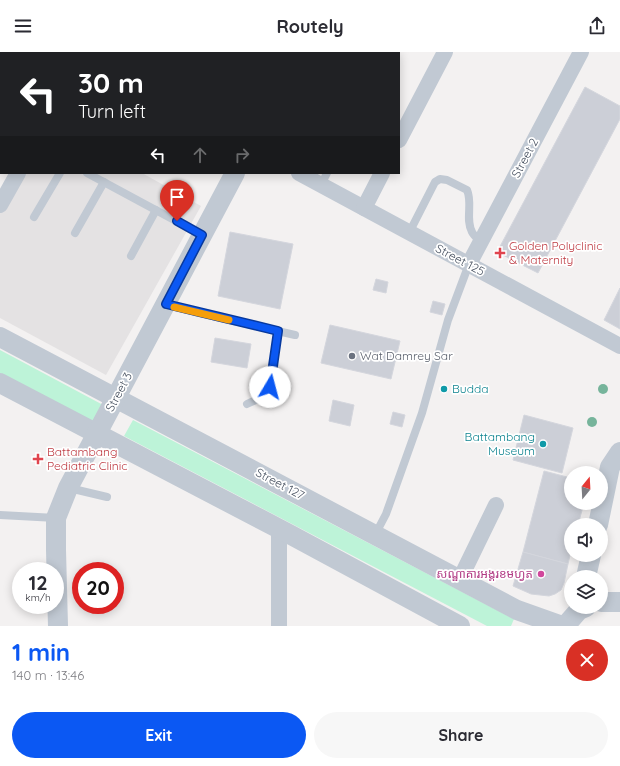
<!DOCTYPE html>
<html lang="en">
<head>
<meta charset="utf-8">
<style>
  body { margin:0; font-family:Quicksand,"Noto Sans Khmer",sans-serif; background:#f7f7f7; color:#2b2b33; height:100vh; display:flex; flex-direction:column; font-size:15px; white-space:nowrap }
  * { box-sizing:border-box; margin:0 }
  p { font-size:13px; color:#7c7c81 }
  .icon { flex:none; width:22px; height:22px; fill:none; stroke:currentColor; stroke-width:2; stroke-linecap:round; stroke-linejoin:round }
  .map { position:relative; height:574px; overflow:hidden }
  .sheet { display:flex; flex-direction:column; background:#fff; flex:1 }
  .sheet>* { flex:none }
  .banner { position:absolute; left:0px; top:0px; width:400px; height:122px; box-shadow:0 2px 10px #0003; background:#202124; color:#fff; overflow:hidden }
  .needle { width:26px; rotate:18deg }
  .buttons { position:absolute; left:564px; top:414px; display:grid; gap:8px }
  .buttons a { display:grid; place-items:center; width:44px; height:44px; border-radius:50%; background:#fff; box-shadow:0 2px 10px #0003; font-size:20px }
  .speed { position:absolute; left:12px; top:510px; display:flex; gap:8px; font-size:20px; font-weight:700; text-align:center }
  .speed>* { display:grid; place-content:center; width:52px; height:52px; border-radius:50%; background:#fff; box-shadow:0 2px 10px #0003; line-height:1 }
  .speed small { font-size:10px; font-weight:400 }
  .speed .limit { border:6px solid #d22; background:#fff; color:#111 }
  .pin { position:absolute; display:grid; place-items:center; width:34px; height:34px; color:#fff; margin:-41px -17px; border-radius:50% 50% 50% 0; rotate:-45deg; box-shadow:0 0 4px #0007 }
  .pin .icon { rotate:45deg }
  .me { position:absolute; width:44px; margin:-22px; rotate:8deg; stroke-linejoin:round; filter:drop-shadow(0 0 3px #0008) }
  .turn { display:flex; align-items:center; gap:14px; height:84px; padding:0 12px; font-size:18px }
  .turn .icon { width:52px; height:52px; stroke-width:2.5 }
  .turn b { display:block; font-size:28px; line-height:34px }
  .lanes { display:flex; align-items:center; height:38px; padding:0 12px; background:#0003; justify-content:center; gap:20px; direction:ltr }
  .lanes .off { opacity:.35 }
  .round { display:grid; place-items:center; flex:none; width:42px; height:42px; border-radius:21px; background:#f7f7f7 }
  .head { display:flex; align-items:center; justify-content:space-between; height:68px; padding:0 12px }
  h1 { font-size:24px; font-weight:800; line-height:30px; color:#0b58f3 }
  .action { display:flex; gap:8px; margin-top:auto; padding:8px 12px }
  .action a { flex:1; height:46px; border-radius:24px; background:#0b58f3; color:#fff; font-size:16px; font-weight:800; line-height:46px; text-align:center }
  .action a+a { background:#f7f7f7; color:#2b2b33 }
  header { display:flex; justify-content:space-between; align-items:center; height:52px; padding:0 12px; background:#fff; font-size:18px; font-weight:800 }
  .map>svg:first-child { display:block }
</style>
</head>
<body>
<header><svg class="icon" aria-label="menu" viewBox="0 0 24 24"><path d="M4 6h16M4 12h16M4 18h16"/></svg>Routely<svg class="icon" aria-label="share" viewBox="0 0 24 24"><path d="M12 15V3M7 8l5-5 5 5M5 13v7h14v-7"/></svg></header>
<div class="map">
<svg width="620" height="574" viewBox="0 0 620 574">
  <rect width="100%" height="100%" fill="#f3f1f1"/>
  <path fill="#e4e2e3" d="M23,121H142L201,154L106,323L0,266V158Z"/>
  <g fill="#bdf3d8">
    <path d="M0,298L105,354L96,372L0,321Z"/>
    <path d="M133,368L514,567L511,574H487L124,384Z"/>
  </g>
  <g fill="#cccfd7" stroke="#d4d6dd">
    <path d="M585,35L620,54V67L538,221L497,200Z"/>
    <path d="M230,180L293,192L280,257L218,244Z"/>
    <path d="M376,227L388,230L386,241L373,238Z"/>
    <path d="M620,236V277L604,268Z"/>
    <path d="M433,249L445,252L442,263L430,260Z"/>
    <path d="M330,273L400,289L391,327L321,311Z"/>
    <path d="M215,286L251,292L247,316L211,310Z"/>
    <path d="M333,348L354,353L350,374L329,369Z"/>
    <path d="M393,360L405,363L402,375L390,372Z"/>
    <path d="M524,363L573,376L562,421L513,408Z"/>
    <path d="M544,419L571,426V451H584L578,473H571V499L568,512L523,500Z"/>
    <path d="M523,500L568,512L564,531L561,538L555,542L549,544L531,542L513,534Z"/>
  </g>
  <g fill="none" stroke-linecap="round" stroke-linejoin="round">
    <g stroke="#c1c9d3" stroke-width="8">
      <path d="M87,121L202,183"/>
      <path d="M321,133L327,121"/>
      <path d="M34,165L60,121"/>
      <path d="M75,181L104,130"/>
      <path d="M409,181L435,130L440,127L447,128L467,138C473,151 465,167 472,180C474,184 478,187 481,190"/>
      <path d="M131,204L156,158"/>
      <path d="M165,252L195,260L295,283"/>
      <path d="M247,352L264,344L270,335L278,279"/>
      <path d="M69,436L107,445"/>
      <path d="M0,463L56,466"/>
      <path d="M375,483L386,462L422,361L448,268L469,212"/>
    </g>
    <g stroke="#c1c9d3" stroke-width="16">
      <path d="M75,0L77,1"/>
      <path d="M106,1V0"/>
      <path d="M399,88L445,0"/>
      <path d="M299,121L620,294"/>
      <path d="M0,153L18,121"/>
      <path d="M364,156L382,121"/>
      <path d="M469,212L581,0"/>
      <path d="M279,476V574"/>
      <path d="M460,527L496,453"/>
    </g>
    <g stroke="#c1c9d3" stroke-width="20">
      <path d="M299,1V0"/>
      <path d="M0,285L517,558L562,574"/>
      <path d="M0,331L291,483L460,574"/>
      <path d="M598,473L610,415L620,400"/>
      <path d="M586,525L591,503"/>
      <path d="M601,550H620"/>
      <path d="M58,574L56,498V466L68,436L235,121"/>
      <path d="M565,574L579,558L586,555"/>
    </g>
  </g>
  <g fill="#76b49b">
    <circle cx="603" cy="337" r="5"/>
    <circle cx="592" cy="370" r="5"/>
  </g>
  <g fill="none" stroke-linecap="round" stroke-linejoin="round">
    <g stroke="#07399e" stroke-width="10">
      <path id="route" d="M177,169L202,183L166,252L278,279L270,335"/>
    </g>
    <use href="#route" stroke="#0b58f3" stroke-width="7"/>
    <path stroke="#f59e0b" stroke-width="7" d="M174,255L229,268"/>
  </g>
  <g fill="#e0444e" stroke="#fff" stroke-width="1.5">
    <path d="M498 195h4v4h4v4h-4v4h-4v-4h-4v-4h4z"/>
    <path d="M36 401h4v4h4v4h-4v4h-4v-4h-4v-4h4z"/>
  </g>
  <circle fill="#6b7280" stroke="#fff" stroke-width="1.5" cx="352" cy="304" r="4"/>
  <g fill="#0f9aa8" stroke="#fff" stroke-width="1.5">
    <circle cx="444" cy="337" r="4"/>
    <circle cx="543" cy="392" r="4"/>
  </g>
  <circle fill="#d1479c" stroke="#fff" stroke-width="1.5" cx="541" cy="522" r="4"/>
  <g text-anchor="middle" stroke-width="3.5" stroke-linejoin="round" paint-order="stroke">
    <g font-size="12" fill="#475160" stroke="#fff">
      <text transform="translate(525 106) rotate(-62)" y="4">Street 2</text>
      <text transform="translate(460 208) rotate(28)" y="4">Street 125</text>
      <text transform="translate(119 340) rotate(-62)" y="4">Street 3</text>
      <text transform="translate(280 432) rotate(28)" y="4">Street 127</text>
    </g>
    <g font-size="12" fill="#be3a42" stroke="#fff" text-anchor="start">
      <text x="509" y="198">Golden Polyclinic<tspan x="509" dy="14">&amp; Maternity</tspan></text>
      <text x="47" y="404">Battambang<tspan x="47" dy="14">Pediatric Clinic</tspan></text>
    </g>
    <g font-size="12" fill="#5b616d" stroke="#fff" text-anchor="start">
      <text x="360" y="308">Wat Damrey Sar</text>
    </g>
    <g font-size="12" fill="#0d838f" stroke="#fff" text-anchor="start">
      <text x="452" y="341">Budda</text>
      <text x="535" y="389" text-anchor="end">Battambang<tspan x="535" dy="14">Museum</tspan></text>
    </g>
    <g font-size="12" fill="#b23c85" stroke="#fff" text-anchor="end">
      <text x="533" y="526">សណ្ឋាគារអង្គរខមហ្វត</text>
    </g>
  </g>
</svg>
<div class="buttons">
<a><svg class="needle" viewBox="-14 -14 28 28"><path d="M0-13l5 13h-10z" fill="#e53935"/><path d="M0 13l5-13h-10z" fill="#7c7c81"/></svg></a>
<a><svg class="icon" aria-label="sound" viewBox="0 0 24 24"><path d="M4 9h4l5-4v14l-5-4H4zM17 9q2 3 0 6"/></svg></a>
<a><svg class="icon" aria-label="layers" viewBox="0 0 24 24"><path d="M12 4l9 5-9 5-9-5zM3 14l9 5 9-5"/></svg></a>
</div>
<div class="speed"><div>12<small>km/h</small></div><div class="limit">20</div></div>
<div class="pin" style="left:177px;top:169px;background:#d93025"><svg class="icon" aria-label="arrive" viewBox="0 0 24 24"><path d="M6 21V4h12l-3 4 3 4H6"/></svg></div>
<svg class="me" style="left:270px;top:335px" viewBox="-20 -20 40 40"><circle r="19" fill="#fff"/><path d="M0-13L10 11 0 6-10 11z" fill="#0b58f3"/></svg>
<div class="banner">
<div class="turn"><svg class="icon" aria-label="left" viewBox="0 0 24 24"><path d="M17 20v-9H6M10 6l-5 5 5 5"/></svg><div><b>30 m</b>Turn left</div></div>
<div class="lanes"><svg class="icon" aria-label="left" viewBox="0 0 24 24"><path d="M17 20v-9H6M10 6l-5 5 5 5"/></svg><svg class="icon off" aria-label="ahead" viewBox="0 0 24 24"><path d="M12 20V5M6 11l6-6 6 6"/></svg><svg class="icon off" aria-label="right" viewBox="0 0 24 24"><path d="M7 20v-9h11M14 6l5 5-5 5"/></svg></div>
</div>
</div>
<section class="sheet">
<div class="head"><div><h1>1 min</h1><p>140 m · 13:46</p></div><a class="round" style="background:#d93025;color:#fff"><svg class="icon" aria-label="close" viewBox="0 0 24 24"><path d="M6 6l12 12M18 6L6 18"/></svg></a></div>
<div class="action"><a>Exit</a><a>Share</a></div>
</section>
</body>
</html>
